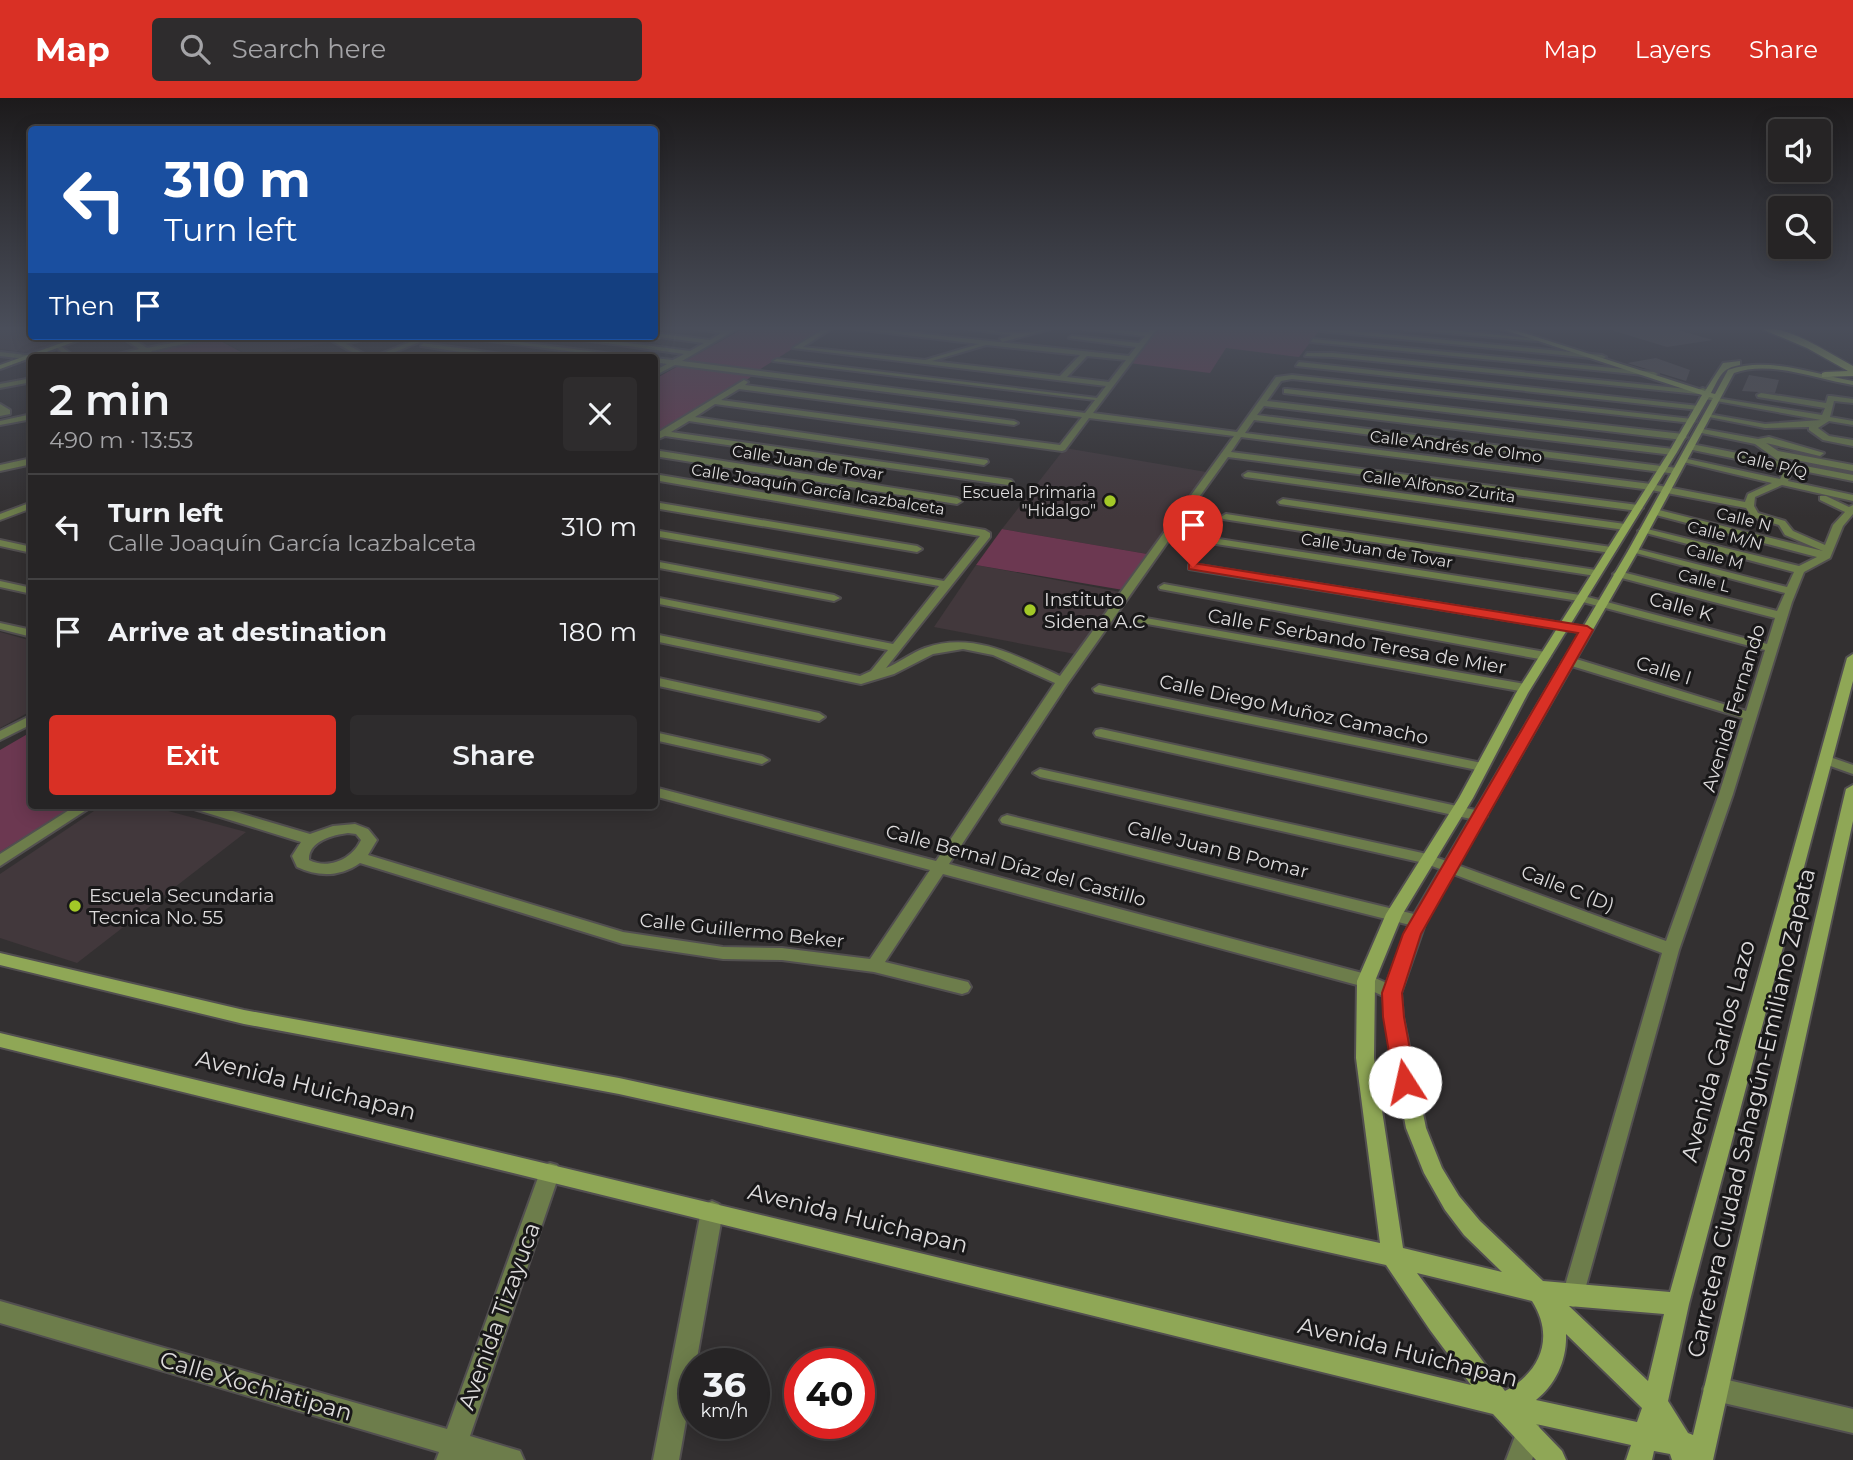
<!DOCTYPE html>
<html lang="en">
<head>
<meta charset="utf-8">
<style>
  body { margin:0; font-family:Montserrat,sans-serif; background:#2e2c2d; color:#f1f3f6; height:100vh; display:flex; flex-direction:column; font-size:26px; white-space:nowrap }
  * { box-sizing:border-box; margin:0 }
  p { font-size:23px; color:#a4a4a7 }
  .icon { flex:none; width:38px; height:38px; fill:none; stroke:currentColor; stroke-width:2; stroke-linecap:round; stroke-linejoin:round }
  .map { position:relative; flex:1; overflow:hidden }
  .details { position:absolute; left:28px; top:256px; width:630px; height:455px; display:flex; flex-direction:column; background:#262425; border-radius:7px; box-shadow:0 4px 18px #0003,0 0 0 2px #424142 }
  .details>* { flex:none }
  .top-card { position:absolute; left:28px; top:28px; width:630px; height:214px; border-radius:7px; box-shadow:0 4px 18px #0003,0 0 0 2px #424142; background:#1a4fa0; color:#fff; overflow:hidden }
  .tools { position:absolute; left:1768px; top:21px; display:grid; gap:14px }
  .tools a { display:grid; place-items:center; width:63px; height:63px; border-radius:7px; background:#262425; box-shadow:0 4px 18px #0003,0 0 0 2px #424142; font-size:35px }
  .speed { position:absolute; left:679px; top:1250px; display:flex; gap:14px; font-size:35px; font-weight:700; text-align:center }
  .speed>* { display:grid; place-content:center; width:91px; height:91px; border-radius:50%; background:#262425; box-shadow:0 4px 18px #0003,0 0 0 2px #424142; line-height:1 }
  .speed small { font-size:18px; font-weight:400 }
  .speed .limit { border:10px solid #d22; background:#fff; color:#111 }
  .pin { position:absolute; display:grid; place-items:center; width:60px; height:60px; color:#fff; margin:-72px -30px; border-radius:50% 50% 50% 0; rotate:-45deg; box-shadow:0 0 7px #0007 }
  .pin .icon { rotate:45deg }
  .me { position:absolute; width:77px; margin:-38px; rotate:350deg; stroke-linejoin:round; filter:drop-shadow(0 0 5px #0008) }
  .turn { display:flex; align-items:center; gap:24px; height:147px; padding:0 21px; font-size:32px }
  .turn .icon { width:91px; height:91px; stroke-width:2.5 }
  .turn b { display:block; font-size:49px; line-height:60px }
  .then { display:flex; align-items:center; height:66px; padding:0 21px; background:#0003; gap:14px; font-size:26px }
  .round { display:grid; place-items:center; flex:none; width:74px; height:74px; border-radius:7px; background:#2e2c2d }
  .overview { display:flex; align-items:center; justify-content:space-between; height:119px; padding:0 21px }
  h1 { font-size:42px; font-weight:600; line-height:52px }
  .primary-button { display:flex; gap:14px; margin-top:auto; padding:14px 21px }
  .primary-button a { flex:1; height:80px; border-radius:7px; background:#d93025; color:#fff; font-size:28px; font-weight:600; line-height:80px; text-align:center }
  .primary-button a+a { background:#2e2c2d; color:#f1f3f6 }
  ul { padding:0; list-style:none }
  li { display:flex; align-items:center; gap:21px; height:105px; padding:0 21px; border-top:2px solid #424142 }
  li div { flex:1 }
  li b { display:block; font-size:26px }
  li em { font-style:normal }
  header { display:flex; align-items:center; gap:42px; box-sizing:border-box; height:98px; padding:0 35px; background:#d93025; color:#fff }
  header strong { font-size:33px }
  nav { display:flex; gap:38px; margin-inline-start:auto; font-size:24px }
  .search { width:490px; height:63px; background:#2e2c2d; display:flex; align-items:center; gap:18px; box-sizing:border-box; padding:0 24px; border-radius:7px; color:#a4a4a7; font-size:26px }
  .map>svg:first-child { display:block }
</style>
</head>
<body>
<header>
<strong>Map</strong>
<div class="search"><svg class="icon" aria-label="search" viewBox="0 0 24 24"><circle cx="10" cy="10" r="6"/><path d="M15 15l6 6"/></svg>Search here</div>
<nav><a>Map</a><a>Layers</a><a>Share</a></nav>
</header>
<div class="map">
<svg width="1853" height="1362" viewBox="0 0 1853 1362">
  <rect width="100%" height="100%" fill="#333031"/>
  <g fill="#42383c">
    <path d="M0,229H31L32,238H80L31,255L0,251Z"/>
    <path d="M225,238H325L335,243L252,259L217,240Z"/>
    <path d="M1065,350L1218,376L1153,457L1002,431Z"/>
    <path d="M976,467L1126,495L1080,557L934,529Z"/>
    <path d="M0,534L32,543L31,613L0,630Z"/>
    <path d="M103,707H146L246,734L77,865L0,840V776Z"/>
  </g>
  <g fill="#6c3851">
    <path d="M746,229H827L759,272L687,262Z"/>
    <path d="M1156,229H1322L1299,259L1226,250L1210,275L1129,265Z"/>
    <path d="M215,240L250,259H168L155,251Z"/>
    <path d="M680,267L754,277L655,340V281Z"/>
    <path d="M1002,431L1153,457L1129,493L976,467Z"/>
    <path d="M31,634L32,707H75L0,754V652Z"/>
  </g>
  <g fill="#535051">
    <path d="M1612,229H1667L1713,242L1667,249L1611,232Z"/>
    <path d="M1656,260L1690,272L1686,283L1627,265Z"/>
    <path d="M1749,277L1779,282L1775,295L1742,293Z"/>
  </g>
  <g fill="none" stroke-linecap="round" stroke-linejoin="round">
    <g stroke="#524f50" stroke-width="4">
      <g id="street">
        <path d="M686,229L727,232L733,229H740L682,263L1085,315L1095,302L773,263L777,261L1097,300L1106,288L793,250L827,229H834L803,249L925,262L979,246L839,229H859L1129,258L1136,249L1069,240L1072,238L1139,245L1145,238L1067,229L1148,234L1152,229H1158L1093,315L1237,334L1276,279L1292,277L1692,321L1696,323L1692,325L1292,281L1281,283L1267,303L1673,351L1677,354L1673,357L1264,308L1257,317L1677,370L1681,373L1677,376L1254,322L1245,335L1651,386L1745,404L1748,396L1772,385L1679,363L1683,360L1780,381L1785,371L1688,351V347L1691,346L1779,363L1755,346L1697,334V330L1758,341L1769,339L1824,355L1820,358L1766,345L1778,353L1853,367V373L1785,360L1789,365L1853,377V383L1793,371L1788,383L1853,397V403L1782,387L1755,399L1754,408L1758,415L1785,423L1793,433L1825,447L1833,427L1845,414L1820,402V398H1826L1849,409L1853,407V416L1843,428L1830,460L1804,474L1792,504L1733,696L1679,852L1581,1206L1573,1209L1565,1206L1562,1198L1662,855L1424,765L1040,679L1033,675L1040,671L1427,756L1666,843L1719,696L1743,620L1565,566L1563,563L1565,560H1573L1746,613L1765,552L1579,503L1171,439L1068,585L949,766L1366,876L1398,890L1401,895L1398,900L1392,902L1361,888L943,776L885,864L968,884L971,889L968,894L962,896L874,874L782,862L723,861L623,846L360,765C340,779 318,779 297,769L292,758L301,744L191,710L189,707H212L310,736L333,728L355,726L368,731L377,742L368,757L623,834L723,849L782,850L870,861L930,772L654,698V689L936,763L1055,585L993,557L963,551L933,556L894,576L861,586L654,543V536L860,578L871,573L888,552L654,505V499L893,546L939,488L654,438V432L944,483L980,438L654,382V376L985,432L990,435V439L886,570C899,565 911,555 925,550C973,533 1017,558 1060,578L1234,338L1089,320L1065,352L1062,353L715,306L695,319L987,362L988,364L984,367L689,323L671,334L1011,382L1013,384L1008,387L665,338L654,343V337L744,282L748,284L745,287L1014,323L1018,325L1014,327L739,291L721,302L1060,347L1082,319L675,267L654,278V273L667,266L654,264V260L673,262L684,256L556,238H575L690,253L704,245L651,238H654V235L710,242L721,235ZM986,247L1080,257L1060,278L932,263ZM1087,258L1126,262L1109,284L1067,279ZM1241,339L1651,392L1746,410L1752,419L1779,427L1785,437L1823,453L1655,411L1650,414L1652,416L1817,459L1799,468L1643,430L1638,433L1794,474L1787,489L1633,450L1628,453L1785,495L1777,513L1618,473L1613,476L1614,478L1775,520L1767,546L1580,497L1174,434L1228,359L1638,413L1643,410L1638,407L1231,354ZM348,735L356,736L361,742C352,761 329,772 309,762C308,743 333,737 348,735Z"/>
        <path d="M955,229C977,229 999,235 1020,235C1033,236 1045,229 1058,229L1002,244L1000,241L1012,237Z"/>
        <path d="M1401,229H1424L1539,241L1536,243L1404,231Z"/>
        <path d="M1323,230L1602,257L1606,259L1602,261L1321,233Z"/>
        <path d="M120,238H128L147,250L206,238H219L152,253L149,256C137,253 120,259 106,259L139,251Z"/>
        <path d="M323,238H331L340,243L377,238L346,246L370,259H361Z"/>
        <path d="M425,238H434L383,259H373Z"/>
        <path d="M453,238H473L635,259H613Z"/>
        <path d="M1313,241L1654,274L1658,276L1654,278L1311,244Z"/>
        <path d="M423,245L508,257L512,259H493L421,248Z"/>
        <path d="M59,247L61,248L75,259H67L56,249Z"/>
        <path d="M0,254L26,257L30,259L26,261L0,258Z"/>
        <path d="M1307,255H1333L1697,292L1703,290L1707,292L1698,296L1333,259L1305,258Z"/>
        <path d="M1299,264L1699,308L1703,310L1699,312L1296,268Z"/>
        <path d="M32,280V284L0,290V286Z"/>
        <path d="M1287,291L1683,336L1687,339L1683,342L1284,295V291Z"/>
        <path d="M1761,295L1826,305L1828,298H1831L1853,301V305L1834,303L1830,319L1853,323V327L1829,323L1818,330L1829,338L1853,342V348L1823,342L1809,332V329L1765,330L1704,318L1708,316L1765,326L1821,322L1700,300L1704,298L1822,317L1825,310L1758,299L1757,297Z"/>
        <path d="M0,306L10,312V316L0,318Z"/>
        <path d="M32,316V321L0,327V323Z"/>
        <path d="M654,352L957,400L962,403L957,406L654,358Z"/>
        <path d="M32,360V366L0,373V367Z"/>
        <path d="M1248,374L1625,426L1630,429L1625,432L1245,379L1243,377Z"/>
        <path d="M1283,401L1611,449L1616,452L1611,455L1280,406L1278,404Z"/>
        <path d="M32,404V410L0,422V416Z"/>
        <path d="M654,404L917,448L922,451L917,454L654,410Z"/>
        <path d="M1226,416L1596,472L1601,475L1596,478L1223,421L1221,419Z"/>
        <path d="M0,442L32,449V455L0,448Z"/>
        <path d="M654,463L834,497L840,500L834,503L654,469Z"/>
        <path d="M1193,466L1586,529L1592,532L1586,535L1189,471V467Z"/>
        <path d="M0,483L32,490V496L0,489Z"/>
        <path d="M1164,486L1545,554L1551,558L1545,562L1160,491L1159,489Z"/>
        <path d="M1140,519L1525,586L1531,590L1525,594L1136,524L1134,522Z"/>
        <path d="M0,525L32,532V539L0,531Z"/>
        <path d="M654,579L819,615L825,619L819,623L654,587Z"/>
        <path d="M1099,587L1482,665L1489,669L1482,673L1095,594L1093,591Z"/>
        <path d="M32,617V626L0,642V633Z"/>
        <path d="M1101,631L1480,713L1487,718L1480,723L1096,638L1094,635L1096,632Z"/>
        <path d="M654,634L762,658L769,662L762,666L654,642Z"/>
        <path d="M1827,658L1853,667V676L1822,665L1820,662L1822,659Z"/>
        <path d="M77,707H94L0,768V756Z"/>
        <path d="M1007,717L1418,817L1424,819L1426,823L1424,827L1418,829L1002,725L1000,722L1002,719Z"/>
        <path d="M550,1065L557,1067L560,1074L470,1338L520,1353L524,1362H436L439,1354L0,1225V1203L447,1331L540,1074L543,1067Z"/>
        <path d="M712,1103L719,1106L723,1113L679,1362H653L701,1113L705,1106Z"/>
        <path d="M1715,1279L1853,1311V1335L1715,1303L1707,1299L1703,1291L1707,1283Z"/>
        <path d="M1529,1322L1538,1325L1541,1334L1532,1362H1506L1520,1325Z"/>
      </g>
    </g>
    <g stroke="#524f50" stroke-width="4">
      <g id="secondary">
        <path d="M1496,229H1505L1705,293L1723,265L1740,263V267C1721,270 1720,279 1711,295L1715,296L1728,272C1768,258 1813,276 1853,283V287C1816,281 1770,262 1734,275L1638,453L1426,823L1401,895L1403,919L1426,1030L1442,1070L1459,1098L1480,1123L1543,1183L1670,1194L1847,560L1853,556V583L1689,1206L1668,1303L1688,1335L1693,1337L1846,691L1853,687V723L1713,1362H1672L1670,1356L1654,1353L1652,1362H1626L1631,1347L1536,1326L1562,1353L1566,1362H1536L1493,1316L0,949V935L1471,1287L1430,1232L1386,1167L619,996L244,926L0,867V855L244,912L619,980L1380,1145L1356,960L1357,883L1386,816L1459,700L1516,595L1669,354L1702,297ZM1709,299L1713,300L1628,453L1410,823L1383,895L1385,919L1406,1030L1424,1075L1445,1112L1464,1137L1502,1174L1403,1150L1374,960L1375,883L1402,817L1473,700L1528,595L1677,354ZM1417,1175L1532,1203C1555,1239 1541,1274 1505,1293ZM1569,1208L1664,1216L1648,1283ZM1566,1236L1642,1310L1637,1324L1536,1302C1556,1286 1567,1262 1566,1236Z"/>
        <path d="M81,238H90L0,271V267Z"/>
      </g>
    </g>
    <g stroke="#524f50" stroke-width="3">
      <path id="primary" d="M1757,229C1789,228 1825,253 1853,268V278L1822,279V275L1825,274L1848,273L1807,250Z"/>
    </g>
    <use href="#street" fill="#6d7d4b" fill-rule="evenodd"/>
    <use href="#secondary" fill="#8fa756" fill-rule="evenodd"/>
    <use href="#primary" fill="#aac85d" fill-rule="evenodd"/>
  </g>
  <linearGradient id="sky" x2="0" y2="1"><stop stop-color="#1c1a1b"/><stop offset="0.55" stop-color="#4a4e5a"/><stop offset="1" stop-color="#4a4e5a" stop-opacity="0"/></linearGradient>
  <rect width="1853" height="419" fill="url(#sky)"/>
  <path fill="#d93025" stroke="#8d1f18" stroke-width="2" d="M1193,465L1587,528L1593,532L1421,836L1402,895L1404,919L1416,984L1413,990L1405,993L1397,990L1394,984L1383,919L1382,895L1403,836L1578,535L1189,471V466Z"/>
  <g fill="#a3c927" stroke="#191819" stroke-width="2.5">
    <circle cx="1110" cy="403" r="7"/>
    <circle cx="1030" cy="512" r="7"/>
    <circle cx="75" cy="808" r="7"/>
  </g>
  <g text-anchor="middle" stroke-width="6" stroke-linejoin="round" paint-order="stroke">
    <g font-size="16" fill="#dddbdc" stroke="#191819">
      <text transform="translate(1456 348) rotate(7)" y="6">Calle Andrés de Olmo</text>
      <text transform="translate(808 364) rotate(9)" y="6">Calle Juan de Tovar</text>
      <text transform="translate(1772 366) rotate(14)" y="6">Calle P/Q</text>
      <text transform="translate(1439 388) rotate(8)" y="6">Calle Alfonso Zurita</text>
      <text transform="translate(818 391) rotate(9)" y="6">Calle Joaquín García Icazbalceta</text>
      <text transform="translate(1744 421) rotate(14)" y="6">Calle N</text>
      <text transform="translate(1725 437) rotate(14)" y="6">Calle M/N</text>
      <text transform="translate(1377 452) rotate(9)" y="6">Calle Juan de Tovar</text>
      <text transform="translate(1715 458) rotate(15)" y="6">Calle M</text>
      <text transform="translate(1704 482) rotate(14)" y="6">Calle L</text>
    </g>
    <g font-size="16" fill="#dddbdc" stroke="#191819" text-anchor="end">
      <text x="1096" y="400">Escuela Primaria<tspan x="1096" dy="18">"Hidalgo"</tspan></text>
    </g>
    <g font-size="19" fill="#dddbdc" stroke="#191819" text-anchor="start">
      <text x="1044" y="508">Instituto<tspan x="1044" dy="22">Sidena A.C</tspan></text>
      <text x="89" y="804">Escuela Secundaria<tspan x="89" dy="22">Tecnica No. 55</tspan></text>
    </g>
    <g font-size="19" fill="#dddbdc" stroke="#191819">
      <text transform="translate(1681 508) rotate(15)" y="7">Calle K</text>
      <text transform="translate(1357 543) rotate(10)" y="7">Calle F Serbando Teresa de Mier</text>
      <text transform="translate(1664 572) rotate(17)" y="7">Calle I</text>
      <text transform="translate(1733 610) rotate(-73)" y="7">Avenida Fernando</text>
      <text transform="translate(1294 611) rotate(12)" y="7">Calle Diego Muñoz Camacho</text>
      <text transform="translate(1218 751) rotate(14)" y="7">Calle Juan B Pomar</text>
      <text transform="translate(1016 767) rotate(15)" y="7">Calle Bernal Díaz del Castillo</text>
      <text transform="translate(1568 790) rotate(21)" y="7">Calle C (D)</text>
      <text transform="translate(742 832) rotate(6)" y="7">Calle Guillermo Beker</text>
    </g>
    <g font-size="23" fill="#dddbdc" stroke="#191819">
      <text transform="translate(1718 953) rotate(-75)" y="8">Avenida Carlos Lazo</text>
      <text transform="translate(306 987) rotate(14)" y="8">Avenida Huichapan</text>
      <text transform="translate(1751 1015) rotate(-77)" y="8">Carretera Ciudad Sahagún-Emiliano Zapata</text>
      <text transform="translate(858 1120) rotate(14)" y="8">Avenida Huichapan</text>
      <text transform="translate(499 1218) rotate(-70)" y="8">Avenida Tizayuca</text>
      <text transform="translate(1408 1254) rotate(14)" y="8">Avenida Huichapan</text>
      <text transform="translate(256 1288) rotate(16)" y="8">Calle Xochiatipan</text>
    </g>
  </g>
</svg>
<div class="tools">
<a><svg class="icon" aria-label="sound" viewBox="0 0 24 24"><path d="M4 9h4l5-4v14l-5-4H4zM17 9q2 3 0 6"/></svg></a>
<a><svg class="icon" aria-label="search" viewBox="0 0 24 24"><circle cx="10" cy="10" r="6"/><path d="M15 15l6 6"/></svg></a>
</div>
<div class="speed"><div>36<small>km/h</small></div><div class="limit">40</div></div>
<div class="pin" style="left:1193px;top:469px;background:#d93025"><svg class="icon" aria-label="arrive" viewBox="0 0 24 24"><path d="M6 21V4h12l-3 4 3 4H6"/></svg></div>
<svg class="me" style="left:1405px;top:984px" viewBox="-20 -20 40 40"><circle r="19" fill="#fff"/><path d="M0-13L10 11 0 6-10 11z" fill="#d93025"/></svg>
<div class="top-card">
<div class="turn"><svg class="icon" aria-label="left" viewBox="0 0 24 24"><path d="M17 20v-9H6M10 6l-5 5 5 5"/></svg><div><b>310 m</b>Turn left</div></div>
<div class="then">Then<svg class="icon" aria-label="arrive" viewBox="0 0 24 24"><path d="M6 21V4h12l-3 4 3 4H6"/></svg></div>
</div>
<section class="details">
<div class="overview"><div><h1>2 min</h1><p>490 m · 13:53</p></div><a class="round"><svg class="icon" aria-label="close" viewBox="0 0 24 24"><path d="M6 6l12 12M18 6L6 18"/></svg></a></div>
<ul>
<li><svg class="icon" aria-label="left" viewBox="0 0 24 24"><path d="M17 20v-9H6M10 6l-5 5 5 5"/></svg><div><b>Turn left</b><p>Calle Joaquín García Icazbalceta</p></div><em>310 m</em></li>
<li><svg class="icon" aria-label="arrive" viewBox="0 0 24 24"><path d="M6 21V4h12l-3 4 3 4H6"/></svg><div><b>Arrive at destination</b></div><em>180 m</em></li>
</ul>
<div class="primary-button"><a>Exit</a><a>Share</a></div>
</section>
</div>
</body>
</html>
